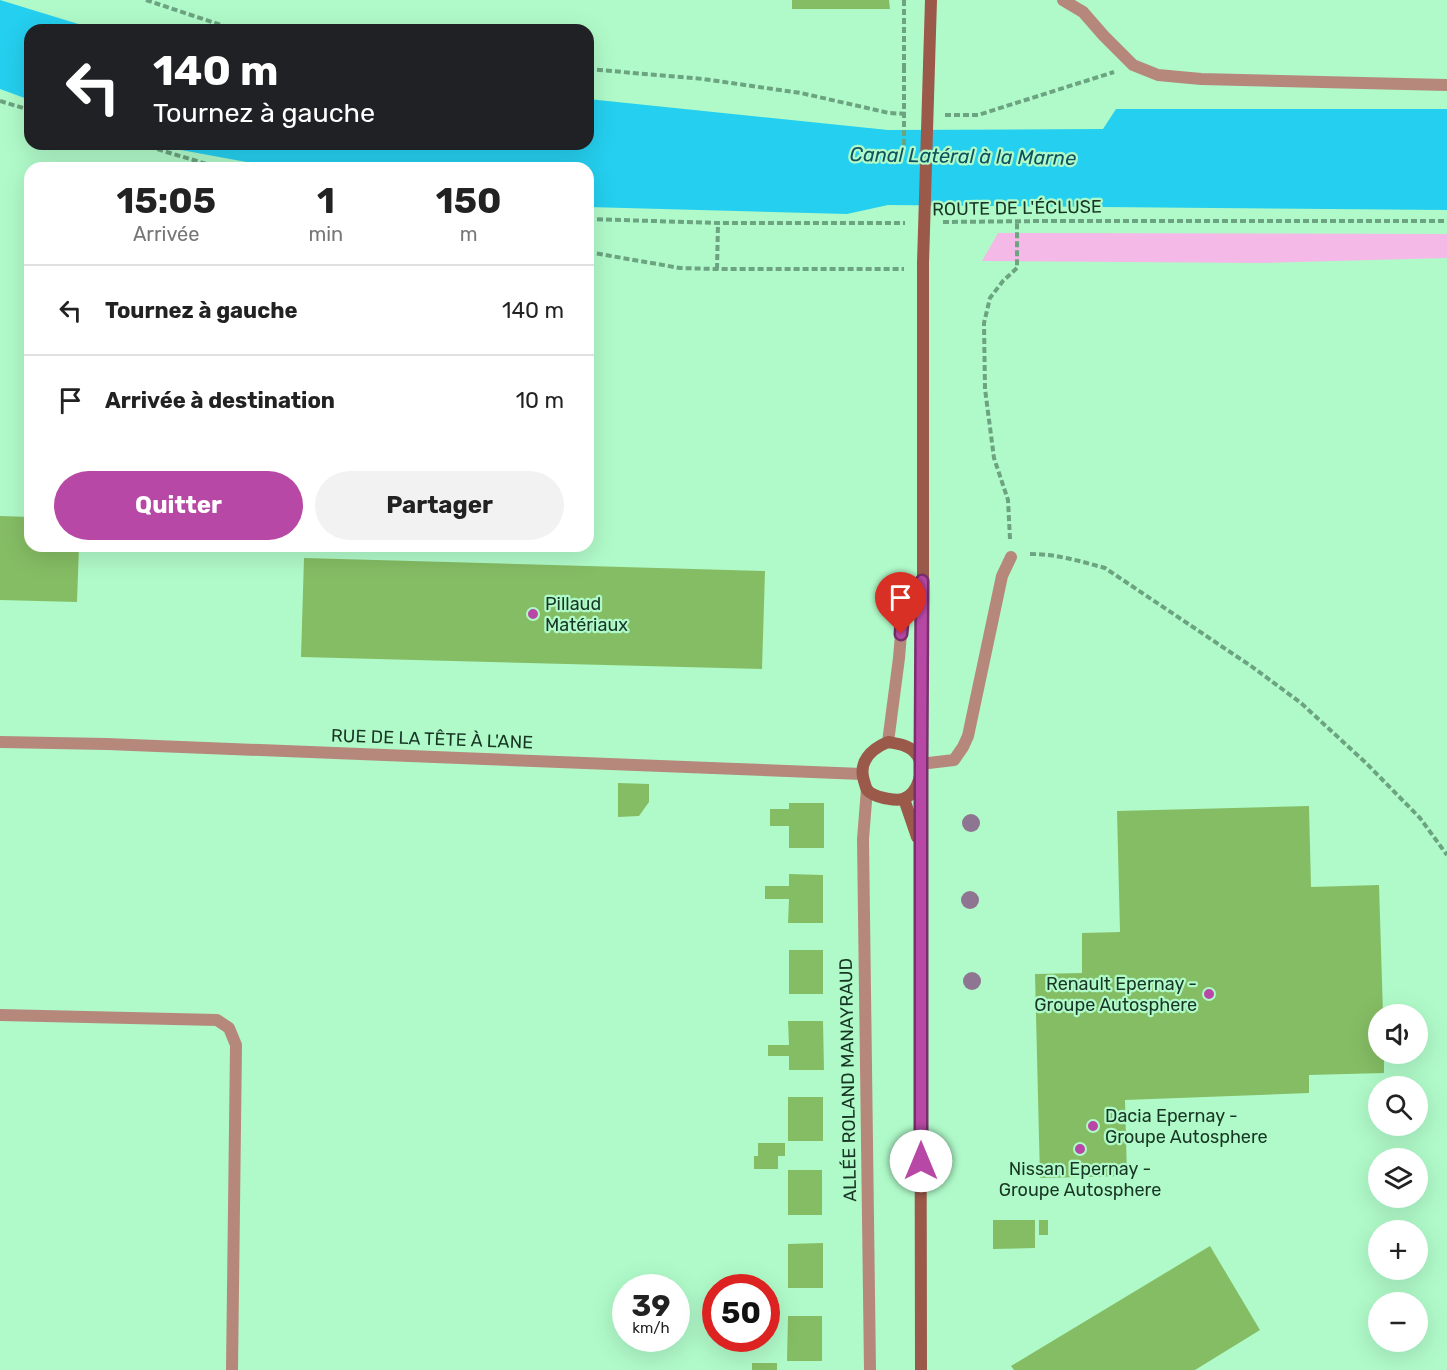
<!DOCTYPE html>
<html lang="fr">
<head>
<meta charset="utf-8">
<style>
  body { margin:0; font-family:Rubik,sans-serif; background:#f2f2f2; color:#222; height:100vh; display:flex; flex-direction:column; font-size:22px; white-space:nowrap }
  * { box-sizing:border-box; margin:0 }
  p { font-size:20px; color:#767676 }
  .icon { flex:none; width:33px; height:33px; fill:none; stroke:currentColor; stroke-width:2; stroke-linecap:round; stroke-linejoin:round }
  .map { position:relative; flex:1; overflow:hidden }
  .side { position:absolute; left:24px; top:162px; width:570px; height:390px; display:flex; flex-direction:column; background:#fff; border-radius:18px; box-shadow:0 6px 24px #0002 }
  .side>* { flex:none }
  .guide { position:absolute; left:24px; top:24px; width:570px; height:126px; border-radius:18px; box-shadow:0 6px 24px #0002; background:#202124; color:#fff; overflow:hidden }
  .fabs { position:absolute; left:1368px; top:1004px; display:grid; gap:12px }
  .fabs a { display:grid; place-items:center; width:60px; height:60px; border-radius:50%; background:#fff; box-shadow:0 6px 24px #0002; font-size:30px }
  .speed { position:absolute; left:612px; top:1274px; display:flex; gap:12px; font-size:30px; font-weight:700; text-align:center }
  .speed>* { display:grid; place-content:center; width:78px; height:78px; border-radius:50%; background:#fff; box-shadow:0 6px 24px #0002; line-height:1 }
  .speed small { font-size:15px; font-weight:400 }
  .speed .limit { border:9px solid #d22; background:#fff; color:#111 }
  .pin { position:absolute; display:grid; place-items:center; width:51px; height:51px; color:#fff; margin:-62px -26px; border-radius:50% 50% 50% 0; rotate:-45deg; box-shadow:0 0 6px #0007 }
  .pin .icon { rotate:45deg }
  .me { position:absolute; width:66px; margin:-33px; rotate:0deg; stroke-linejoin:round; filter:drop-shadow(0 0 4px #0008) }
  .turn { display:flex; align-items:center; gap:21px; height:126px; padding:0 30px; font-size:27px }
  .turn .icon { width:78px; height:78px; stroke-width:2.5 }
  .turn b { display:block; font-size:42px; line-height:51px }
  .eta { display:flex; justify-content:space-evenly; align-items:center; height:102px; text-align:center }
  .eta b { font-size:36px; font-weight:700; line-height:42px }
  .cta { display:flex; gap:12px; margin-top:auto; padding:12px 30px }
  .cta a { flex:1; height:69px; border-radius:36px; background:#b848a5; color:#fff; font-size:24px; font-weight:700; line-height:69px; text-align:center }
  .cta a+a { background:#f2f2f2; color:#222 }
  ul { padding:0; list-style:none }
  li { display:flex; align-items:center; gap:18px; height:90px; padding:0 30px; border-top:2px solid #e0e0e0 }
  li div { flex:1 }
  li b { display:block; font-size:22px }
  li em { font-style:normal }
  .map>svg:first-child { display:block }
</style>
</head>
<body>
<div class="map">
<svg width="1447" height="1370" viewBox="0 0 1447 1370">
  <rect width="100%" height="100%" fill="#b0fac9"/>
  <path fill="#f5b9e7" d="M998,233L1447,234V258L1263,263L982,261Z"/>
  <g fill="#25cfef">
    <path d="M0,0L98,30H30V100L0,89Z"/>
    <path d="M588,99L888,130L1103,129L1116,109H1447V210L888,205L847,214L588,207V168H279L181,150L162,144H588Z"/>
  </g>
  <g fill="#85bd64">
    <path d="M792,0H889L890,9H792Z"/>
    <path d="M0,516L30,517V546H79L77,602L0,600Z"/>
    <path d="M304,558L765,571L762,669L301,657Z"/>
    <path d="M618,783L649,784V802L639,816L618,817Z"/>
    <path d="M789,803H824V848H789V826H770V809H789Z"/>
    <path d="M1309,806L1311,887L1379,885L1383,1014H1378V1053H1384V1073L1309,1075V1093L1125,1100L1127,1176L1040,1178L1035,974L1082,973V933L1120,932L1117,811Z"/>
    <path d="M789,874L823,875V923H788L789,899H765V886H789Z"/>
    <rect x="789" y="950" width="34" height="44"/>
    <path d="M788,1021H823L824,1070H789V1056H768V1045H789Z"/>
    <rect x="788" y="1097" width="35" height="44"/>
    <path d="M758,1143H785V1156H778V1169H754V1156H758Z"/>
    <rect x="788" y="1170" width="34" height="45"/>
    <path d="M993,1220H1035V1248L993,1249Z"/>
    <rect x="1039" y="1220" width="9" height="15"/>
    <path d="M823,1243V1288H788V1244Z"/>
    <path d="M1210,1246L1260,1330L1195,1370H1014L1011,1366Z"/>
    <path d="M788,1316H822V1361H787Z"/>
    <rect x="752" y="1363" width="25" height="7"/>
  </g>
  <g fill="none" stroke-linecap="round" stroke-linejoin="round">
    <g stroke="#6ca380" stroke-width="4" stroke-dasharray="6 3" stroke-linecap="butt">
      <path d="M146,0L236,30"/>
      <path d="M904,0V67"/>
      <path d="M588,69L703,79L801,93L889,113L908,114"/>
      <path d="M0,101L30,110"/>
      <path d="M945,115H978L1114,72"/>
      <path d="M140,144L210,165L224,168"/>
      <path d="M588,219L718,223H905"/>
      <path d="M943,222L1043,221H1447"/>
      <path d="M588,252L680,268L717,269H904"/>
      <path d="M717,269L718,223"/>
      <path d="M1010,539L1008,500L994,458L985,389L984,323L990,298L1003,281L1017,268V221"/>
      <path d="M1030,554C1056,554 1080,561 1105,568L1251,666L1301,703L1366,763L1420,818L1447,855"/>
    </g>
    <g stroke="#b6887c" stroke-width="12">
      <path d="M920,764L954,760L963,747L968,736L1002,576L1011,557"/>
      <path d="M0,1015L217,1020L229,1028L236,1045L232,1370"/>
    </g>
    <g stroke="#b6887c" stroke-width="12">
      <path d="M1063,0L1083,12L1104,36L1133,65L1158,75L1201,79L1447,85"/>
      <path d="M0,742L107,744L862,774"/>
      <path d="M888,742L899,658L903,610L923,581"/>
      <path d="M867,789L863,839L870,1370"/>
    </g>
    <g stroke="#9b5949" stroke-width="12">
      <path d="M929,65L931,0"/>
      <path d="M888,742C898,744 910,745 917,755C926,768 918,794 903,799C897,801 890,799 884,798C879,797 871,794 867,790C866,789 865,783 864,781C858,762 871,749 888,742Z"/>
      <path d="M904,799L917,837"/>
      <path d="M921,1370L920,764L923,581V263"/>
    </g>
    <path stroke="#6ca380" stroke-width="4" stroke-dasharray="6 3" stroke-linecap="butt" d="M904,67V151"/>
    <path stroke="#9b5949" stroke-width="12" d="M923,263L929,65"/>
  </g>
  <g fill="#8e7591">
    <circle cx="971" cy="823" r="9"/>
    <circle cx="970" cy="900" r="9"/>
    <circle cx="972" cy="981" r="9"/>
  </g>
  <g fill="none" stroke-linecap="round" stroke-linejoin="round">
    <g stroke="#782f6b" stroke-width="15">
      <path id="route" d="M901,634L903,610L922,581L921,764V1161"/>
    </g>
    <use href="#route" stroke="#b848a5" stroke-width="10"/>
  </g>
  <g fill="#b848a5" stroke="#b0fac9" stroke-width="2">
    <circle cx="533" cy="614" r="6"/>
    <circle cx="1209" cy="994" r="6"/>
    <circle cx="1093" cy="1126" r="6"/>
    <circle cx="1080" cy="1149" r="6"/>
  </g>
  <g text-anchor="middle" stroke-width="4.5" stroke-linejoin="round" paint-order="stroke">
    <g font-size="18" fill="#183624" stroke="#b0fac9">
      <text transform="translate(1017 208) rotate(-1)" y="6">ROUTE DE L'ÉCLUSE</text>
      <text transform="translate(432 739) rotate(2)" y="6">RUE DE LA TÊTE À L'ANE</text>
      <text transform="translate(848 1080) rotate(-91)" y="6">ALLÉE ROLAND MANAYRAUD</text>
    </g>
    <g font-size="18" fill="#183624" stroke="#b0fac9" text-anchor="start">
      <text x="545" y="610">Pillaud<tspan x="545" dy="21">Matériaux</tspan></text>
      <text x="1197" y="990" text-anchor="end">Renault Epernay -<tspan x="1197" dy="21">Groupe Autosphere</tspan></text>
      <text x="1105" y="1122">Dacia Epernay -<tspan x="1105" dy="21">Groupe Autosphere</tspan></text>
      <text x="1080" y="1175" text-anchor="middle">Nissan Epernay -<tspan x="1080" dy="21">Groupe Autosphere</tspan></text>
    </g>
    <g font-size="20" font-style="italic" fill="#0f515e" stroke="#b0fac9">
      <text transform="translate(963 156) rotate(1)" y="7">Canal Latéral à la Marne</text>
    </g>
  </g>
</svg>
<div class="fabs">
<a><svg class="icon" aria-label="sound" viewBox="0 0 24 24"><path d="M4 9h4l5-4v14l-5-4H4zM17 9q2 3 0 6"/></svg></a>
<a><svg class="icon" aria-label="search" viewBox="0 0 24 24"><circle cx="10" cy="10" r="6"/><path d="M15 15l6 6"/></svg></a>
<a><svg class="icon" aria-label="layers" viewBox="0 0 24 24"><path d="M12 4l9 5-9 5-9-5zM3 14l9 5 9-5"/></svg></a>
<a>+</a>
<a>−</a>
</div>
<div class="speed"><div>39<small>km/h</small></div><div class="limit">50</div></div>
<div class="pin" style="left:901px;top:634px;background:#d93025"><svg class="icon" aria-label="arrive" viewBox="0 0 24 24"><path d="M6 21V4h12l-3 4 3 4H6"/></svg></div>
<svg class="me" style="left:921px;top:1161px" viewBox="-20 -20 40 40"><circle r="19" fill="#fff"/><path d="M0-13L10 11 0 6-10 11z" fill="#b848a5"/></svg>
<div class="guide">
<div class="turn"><svg class="icon" aria-label="left" viewBox="0 0 24 24"><path d="M17 20v-9H6M10 6l-5 5 5 5"/></svg><div><b>140 m</b>Tournez à gauche</div></div>
</div>
<section class="side">
<div class="eta">
<div><b>15:05</b><p>Arrivée</p></div>
<div><b>1</b><p>min</p></div>
<div><b>150</b><p>m</p></div>
</div>
<ul>
<li><svg class="icon" aria-label="left" viewBox="0 0 24 24"><path d="M17 20v-9H6M10 6l-5 5 5 5"/></svg><div><b>Tournez à gauche</b></div><em>140 m</em></li>
<li><svg class="icon" aria-label="arrive" viewBox="0 0 24 24"><path d="M6 21V4h12l-3 4 3 4H6"/></svg><div><b>Arrivée à destination</b></div><em>10 m</em></li>
</ul>
<div class="cta"><a>Quitter</a><a>Partager</a></div>
</section>
</div>
</body>
</html>
